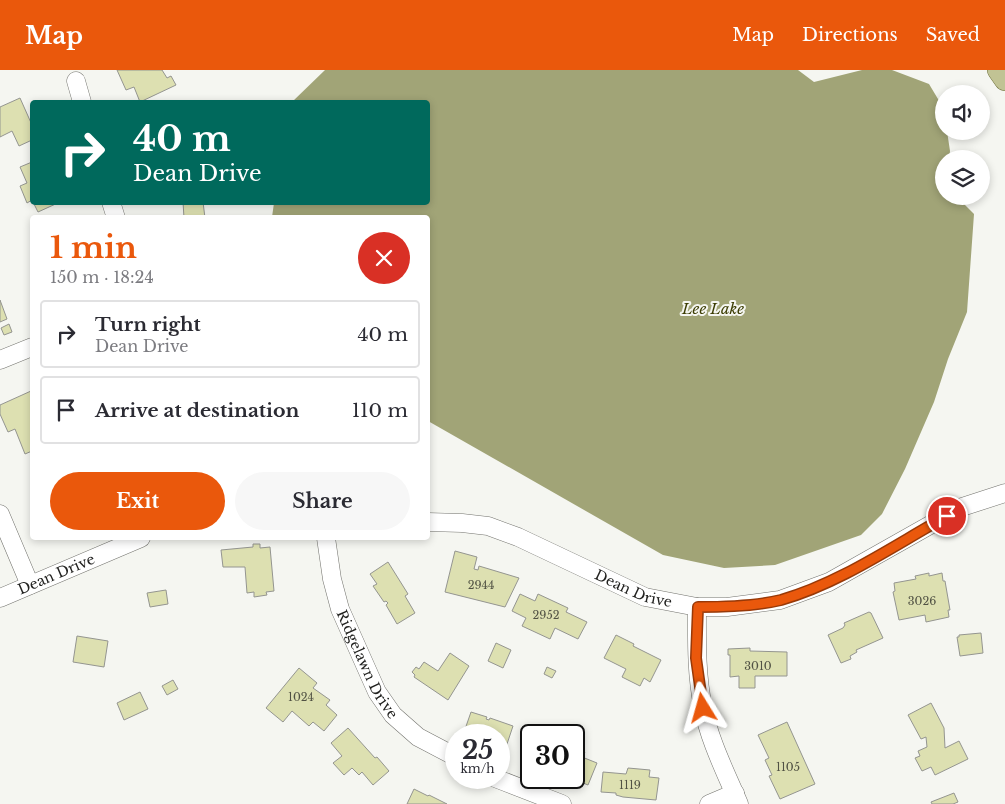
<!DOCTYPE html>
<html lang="en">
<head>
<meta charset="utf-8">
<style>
  body { margin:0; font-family:"Libre Baskerville",serif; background:#f7f7f7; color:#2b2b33; height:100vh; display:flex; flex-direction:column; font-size:19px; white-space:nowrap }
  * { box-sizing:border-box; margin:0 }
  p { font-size:16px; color:#7c7c81 }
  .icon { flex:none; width:28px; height:28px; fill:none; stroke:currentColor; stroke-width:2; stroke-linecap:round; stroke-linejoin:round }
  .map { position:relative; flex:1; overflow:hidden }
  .panel { position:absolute; left:30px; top:145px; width:400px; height:325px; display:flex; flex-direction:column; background:#fff; border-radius:5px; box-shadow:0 2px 8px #0003 }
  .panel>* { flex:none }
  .hud { position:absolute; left:30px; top:30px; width:400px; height:105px; border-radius:5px; box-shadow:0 2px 8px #0003; background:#00695c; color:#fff; overflow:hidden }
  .controls { position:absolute; left:935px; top:15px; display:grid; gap:10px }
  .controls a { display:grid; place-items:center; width:55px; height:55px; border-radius:50%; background:#fff; box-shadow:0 2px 8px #0003; font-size:25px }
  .speed { position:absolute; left:445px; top:654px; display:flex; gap:10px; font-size:25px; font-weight:700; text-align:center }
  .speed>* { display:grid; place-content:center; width:65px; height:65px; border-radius:50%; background:#fff; box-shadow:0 2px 8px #0003; line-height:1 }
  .speed small { font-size:12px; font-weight:400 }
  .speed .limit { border:2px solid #111; border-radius:8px; background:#fff; color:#111 }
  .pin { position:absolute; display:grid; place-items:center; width:42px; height:42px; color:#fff; margin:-21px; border:2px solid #fff; border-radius:50%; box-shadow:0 1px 5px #0007 }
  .me { position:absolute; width:55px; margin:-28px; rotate:352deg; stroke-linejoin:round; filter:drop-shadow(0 0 4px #0008) }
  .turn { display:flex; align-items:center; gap:18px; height:105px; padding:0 20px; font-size:22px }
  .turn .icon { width:65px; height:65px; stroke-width:2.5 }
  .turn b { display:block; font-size:35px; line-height:42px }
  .round { display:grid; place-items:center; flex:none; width:52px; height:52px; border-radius:26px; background:#f7f7f7 }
  .headline { display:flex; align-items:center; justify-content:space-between; height:85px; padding:0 20px }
  h1 { font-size:30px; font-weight:800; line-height:38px; color:#ea580c }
  .action { display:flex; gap:10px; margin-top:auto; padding:10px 20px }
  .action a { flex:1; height:58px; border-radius:30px; background:#ea580c; color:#fff; font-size:20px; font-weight:800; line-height:58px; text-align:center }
  .action a+a { background:#f7f7f7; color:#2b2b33 }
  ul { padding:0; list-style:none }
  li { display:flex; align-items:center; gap:15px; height:68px; margin:0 10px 8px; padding:0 10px; border:2px solid #e1e1e2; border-radius:5px }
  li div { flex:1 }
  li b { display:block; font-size:19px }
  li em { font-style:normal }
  header { display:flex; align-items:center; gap:30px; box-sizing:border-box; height:70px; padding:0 25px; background:#ea580c; color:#fff }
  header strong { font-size:24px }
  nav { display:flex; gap:28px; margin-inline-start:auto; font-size:18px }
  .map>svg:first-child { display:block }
</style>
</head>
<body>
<header>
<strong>Map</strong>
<nav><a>Map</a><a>Directions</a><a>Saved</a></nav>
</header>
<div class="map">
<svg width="1005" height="734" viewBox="0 0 1005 734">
  <rect width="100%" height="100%" fill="#f5f6f1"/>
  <path fill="#a1a477" d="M325,0H798L814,12L862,0H892L929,14L944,39V61H947L950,81L949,89H944L942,113L944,126H956L974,144L967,242L948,289L934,332L905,399L882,444L861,465L775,495L724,498L663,485L428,351V148L272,147L274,133L428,132V32H292Z"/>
  <g fill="#dde0b1" stroke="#949590">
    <path d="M117,0H162L167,8L171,6L176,15L140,32L134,17L126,20Z"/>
    <path d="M20,28L32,55V70L19,76L12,61L0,67V37Z"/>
    <path d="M32,92V130L27,133L20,116L27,113L20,97Z"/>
    <path d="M33,132H60L38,142Z"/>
    <path d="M183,132H203L205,148H184Z"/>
    <path d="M0,230L7,249L0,252Z"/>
    <path d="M9,254L12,262L4,265L1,258Z"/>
    <path d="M31,321L32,381L25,384L15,359L8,362L0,344V335Z"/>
    <path d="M253,474H260V478L270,477L274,521L266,522L267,525L254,527V522L247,523L245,497H223L221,480L253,477Z"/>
    <path d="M455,481L477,487L474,499L478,500L479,496L519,508L505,537L445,522Z"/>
    <path d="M388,492L408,524L405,526L415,543L397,554L386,535L388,533L386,531L384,532L373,516L377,514L370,504Z"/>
    <path d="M929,503V506L942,503L943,511H945L950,540H948L949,547L926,552L925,545L899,550L893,522L895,521L894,513L916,509L915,506Z"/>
    <path d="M166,520L168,534L150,537L147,523Z"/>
    <path d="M520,524L535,531L538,524L568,538L566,542L587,552L578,569L555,558L550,569L522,556L526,548L512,541Z"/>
    <path d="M869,542L871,543L883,568L856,580L857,582L850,586L851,589L841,593L828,565L843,558L845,555L844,553Z"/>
    <path d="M981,563L983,583L960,586L957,567H959V565Z"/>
    <path d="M616,565L634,574L633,576L661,590L650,612L644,608L640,616L622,607L626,599L604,588Z"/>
    <path d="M77,566L108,571L104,597L73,592Z"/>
    <path d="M496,573L511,580L503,598L488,591Z"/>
    <path d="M750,578V581L787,582V606H755V618H739V606L730,607V585H728V579Z"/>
    <path d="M450,583L469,596L448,630L414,607L415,605L412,602L416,597L419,599L424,592L438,601Z"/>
    <path d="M547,597L556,601L552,608L544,604Z"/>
    <path d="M299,598L317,613L313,618L330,630L326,635L337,645L324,661L313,652L309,656L292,641L283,652L266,638Z"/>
    <path d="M173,610L178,619L167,625L162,616Z"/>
    <path d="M140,622L148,639L124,650L117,633Z"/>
    <path d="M931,633L944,658L945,678L959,671L968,689L935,705L931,697L922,701L915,688L920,686L918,681L927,677L926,667L921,669L908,645Z"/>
    <path d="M471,642L487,647L486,649L489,650L490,648L513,656L504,683L499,682V665H463Z"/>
    <path d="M787,652L815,714L780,729L769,706L772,705L765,690L769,688L758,665Z"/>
    <path d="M348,658L375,688L377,687L389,701L373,715L362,702L359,705L352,698L344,705L333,693L342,686L331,673Z"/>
    <path d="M574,678L585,682L582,687L597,693L588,715L571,708H574Z"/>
    <path d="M628,698L650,700L649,707L659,708L656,730L623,727L616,725V723L601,722L603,702L626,704Z"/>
    <path d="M414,719L428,726L429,725L447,734H407Z"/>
    <path d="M954,723L958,732L953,734H932L931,732Z"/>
  </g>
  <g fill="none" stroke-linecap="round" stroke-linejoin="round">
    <g stroke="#73736e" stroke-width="19">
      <g id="minor">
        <path d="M76,11L82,32"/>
        <path d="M111,132L116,148"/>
        <path d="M0,290L32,277"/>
        <path d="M0,444L30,515"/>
        <path id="s1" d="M428,452L462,453L488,456L518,467L645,527L697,537H727L780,530L829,512L962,437L1005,423"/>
        <path id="s2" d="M326,468L332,509L340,539L377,622L393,645L418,667L456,687"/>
        <path id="s3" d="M0,528L141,468"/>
        <path d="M697,537C697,570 696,603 703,637C709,670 726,703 739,734"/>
        <path d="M495,708L562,734"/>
        <path d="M709,734L735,723"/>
      </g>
    </g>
    <g stroke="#6f713d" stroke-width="22">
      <path id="major" d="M998,0L1005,10"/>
    </g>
    <use href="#minor" stroke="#fff" stroke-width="18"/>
    <use href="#major" stroke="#c1c394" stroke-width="21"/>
  </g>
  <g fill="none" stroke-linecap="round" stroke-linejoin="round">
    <g stroke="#983908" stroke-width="12">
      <path id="route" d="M703,638L696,588L698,537C723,537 756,536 781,530C840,513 893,476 947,446"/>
    </g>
    <use href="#route" stroke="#ea580c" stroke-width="9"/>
  </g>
  <g text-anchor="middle" stroke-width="4" stroke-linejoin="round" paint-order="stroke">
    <g font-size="11" fill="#515244">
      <text x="481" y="519">2944</text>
      <text x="922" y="535">3026</text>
      <text x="546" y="549">2952</text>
      <text x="758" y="600">3010</text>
      <text x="301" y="631">1024</text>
      <text x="788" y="701">1105</text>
      <text x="630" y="719">1119</text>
    </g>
    <g font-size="14" fill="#222220" stroke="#f5f6f1">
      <text dy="5" stroke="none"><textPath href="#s3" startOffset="61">Dean Drive</textPath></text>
      <text dy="5" stroke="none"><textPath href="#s1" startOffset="219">Dean Drive</textPath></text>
      <text dy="5" stroke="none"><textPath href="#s2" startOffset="134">Ridgelawn Drive</textPath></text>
    </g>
    <g font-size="15" font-style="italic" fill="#3b3c02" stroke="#f5f6f1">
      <text x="713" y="244">Lee Lake</text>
    </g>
  </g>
</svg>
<div class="controls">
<a><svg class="icon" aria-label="sound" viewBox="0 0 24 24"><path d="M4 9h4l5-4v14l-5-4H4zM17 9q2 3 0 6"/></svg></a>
<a><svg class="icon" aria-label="layers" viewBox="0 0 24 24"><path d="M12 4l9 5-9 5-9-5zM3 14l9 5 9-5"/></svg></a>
</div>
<div class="speed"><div>25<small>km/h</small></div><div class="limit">30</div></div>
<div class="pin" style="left:947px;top:446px;background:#d93025"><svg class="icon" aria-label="arrive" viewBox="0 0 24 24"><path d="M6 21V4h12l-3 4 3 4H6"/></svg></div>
<svg class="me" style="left:703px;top:638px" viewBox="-20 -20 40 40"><path d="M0-17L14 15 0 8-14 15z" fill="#ea580c" stroke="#fff" stroke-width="4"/></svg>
<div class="hud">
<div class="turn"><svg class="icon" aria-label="right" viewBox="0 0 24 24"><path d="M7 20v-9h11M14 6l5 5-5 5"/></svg><div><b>40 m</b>Dean Drive</div></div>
</div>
<section class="panel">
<div class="headline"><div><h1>1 min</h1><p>150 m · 18:24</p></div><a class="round" style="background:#d93025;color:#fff"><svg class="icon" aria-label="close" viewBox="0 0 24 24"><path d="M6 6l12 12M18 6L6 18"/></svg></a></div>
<ul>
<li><svg class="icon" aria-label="right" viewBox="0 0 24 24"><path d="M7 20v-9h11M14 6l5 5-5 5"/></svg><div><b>Turn right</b><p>Dean Drive</p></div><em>40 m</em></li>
<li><svg class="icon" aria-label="arrive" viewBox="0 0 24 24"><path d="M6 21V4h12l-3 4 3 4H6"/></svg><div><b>Arrive at destination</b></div><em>110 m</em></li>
</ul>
<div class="action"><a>Exit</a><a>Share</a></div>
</section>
</div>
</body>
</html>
